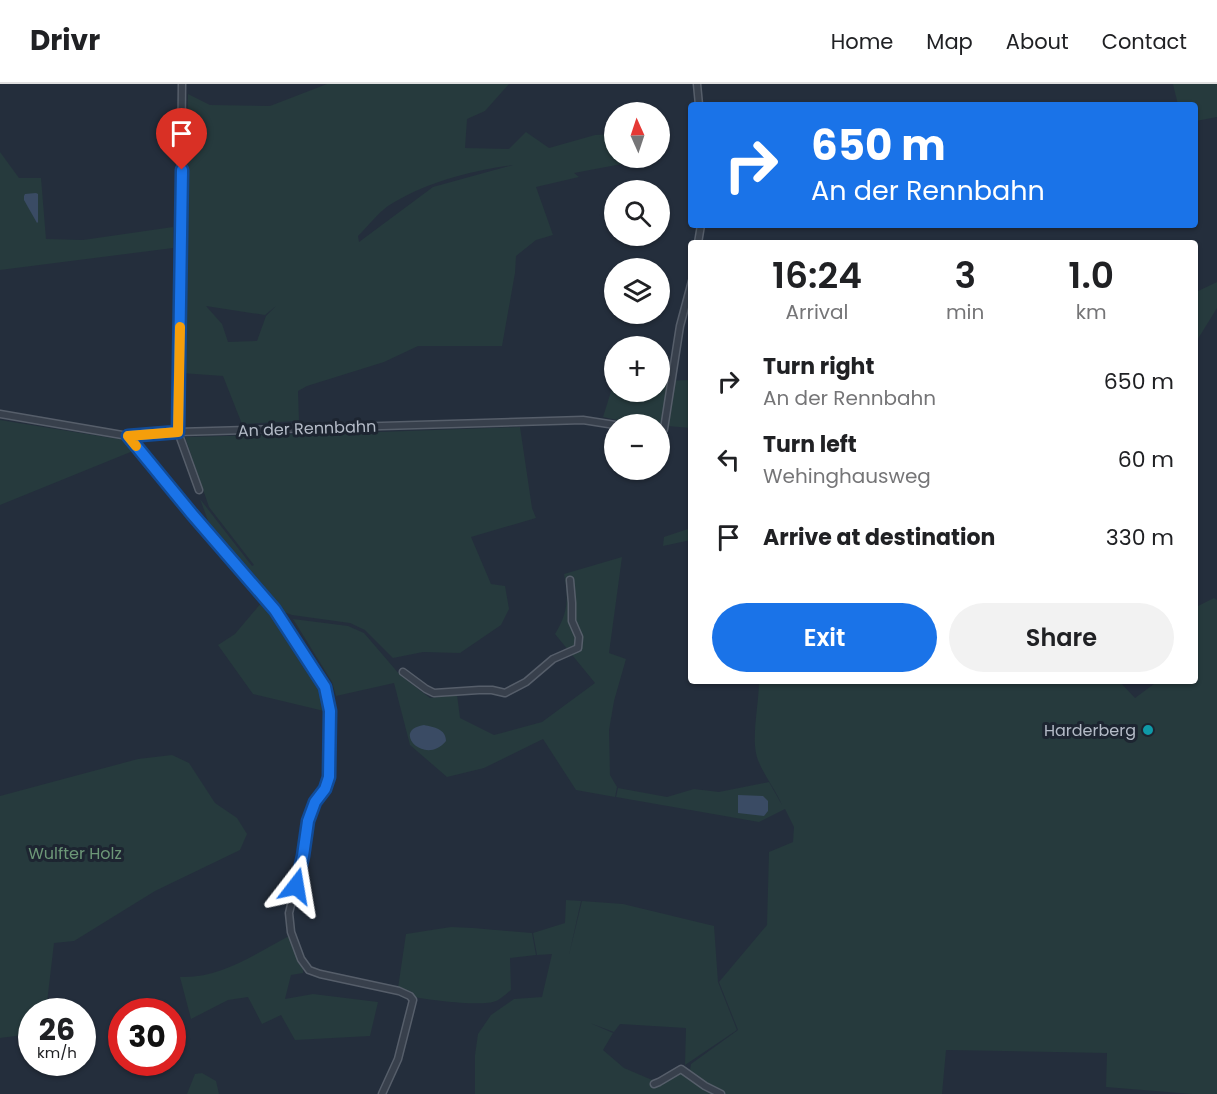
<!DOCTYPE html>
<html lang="en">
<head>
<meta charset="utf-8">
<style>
  body { margin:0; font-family:Poppins,sans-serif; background:#f2f2f2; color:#202124; height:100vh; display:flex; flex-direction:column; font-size:22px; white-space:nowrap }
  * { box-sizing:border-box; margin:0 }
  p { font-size:20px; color:#757577 }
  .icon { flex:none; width:33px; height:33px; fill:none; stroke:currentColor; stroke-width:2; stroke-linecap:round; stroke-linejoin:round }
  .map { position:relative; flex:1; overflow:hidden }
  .side { position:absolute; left:688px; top:156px; width:510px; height:444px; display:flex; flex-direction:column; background:#fff; border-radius:6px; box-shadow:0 2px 4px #0004 }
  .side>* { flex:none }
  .banner { position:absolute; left:688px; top:18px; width:510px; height:126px; border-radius:6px; box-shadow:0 2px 4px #0004; background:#1a73e8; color:#fff; overflow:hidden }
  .needle { width:39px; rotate:357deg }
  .buttons { position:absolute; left:604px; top:18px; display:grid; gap:12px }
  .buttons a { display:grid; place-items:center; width:66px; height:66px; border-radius:50%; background:#fff; box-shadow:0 2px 4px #0004; font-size:30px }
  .speed { position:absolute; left:18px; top:914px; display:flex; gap:12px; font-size:30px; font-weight:700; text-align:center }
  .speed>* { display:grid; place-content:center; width:78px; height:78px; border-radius:50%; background:#fff; box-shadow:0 2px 4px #0004; line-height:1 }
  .speed small { font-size:15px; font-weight:400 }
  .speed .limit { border:9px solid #d22; background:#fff; color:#111 }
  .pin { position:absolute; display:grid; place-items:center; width:51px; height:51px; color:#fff; margin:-62px -26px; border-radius:50% 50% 50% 0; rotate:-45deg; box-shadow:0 0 6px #0007 }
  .pin .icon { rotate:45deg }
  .me { position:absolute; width:66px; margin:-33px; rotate:14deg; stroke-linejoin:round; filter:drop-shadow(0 0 4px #0008) }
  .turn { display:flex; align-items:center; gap:21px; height:126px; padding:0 24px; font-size:27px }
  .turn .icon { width:78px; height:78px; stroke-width:2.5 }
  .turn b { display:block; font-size:42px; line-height:51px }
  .eta { display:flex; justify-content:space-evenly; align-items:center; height:102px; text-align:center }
  .eta b { font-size:36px; font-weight:600; line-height:42px }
  .cta { display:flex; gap:12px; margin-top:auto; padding:12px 24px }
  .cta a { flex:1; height:69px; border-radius:36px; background:#1a73e8; color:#fff; font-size:24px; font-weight:600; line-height:69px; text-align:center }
  .cta a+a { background:#f2f2f2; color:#202124 }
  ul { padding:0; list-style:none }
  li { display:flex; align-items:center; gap:18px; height:78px; padding:0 24px }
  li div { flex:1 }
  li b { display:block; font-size:22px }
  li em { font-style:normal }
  header { display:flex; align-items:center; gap:36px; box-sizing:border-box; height:84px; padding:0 30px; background:#fff; border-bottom:2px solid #e0e0e0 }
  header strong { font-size:28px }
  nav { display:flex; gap:33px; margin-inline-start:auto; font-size:21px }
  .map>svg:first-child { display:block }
</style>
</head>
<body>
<header>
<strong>Drivr</strong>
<nav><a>Home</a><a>Map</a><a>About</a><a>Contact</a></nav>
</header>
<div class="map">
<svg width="1217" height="1010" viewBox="0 0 1217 1010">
  <rect width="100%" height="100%" fill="#242e3c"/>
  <g fill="#263a3d" fill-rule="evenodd">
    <path d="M327,0H509L485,27L467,35L465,64L509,65L526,48L549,64L595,51L615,50V74H643V76L574,89L579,93L536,103L553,151L536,156L516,172L515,189L502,262H418L384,278L307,302L298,307L299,337L242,340L223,292L181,289L188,10L210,21L270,22ZM513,81L433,103L359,158L358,152C367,143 377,130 388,122C423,99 472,86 513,81ZM206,222L265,231L276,222L266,232L257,257L228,258L222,240Z"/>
    <path d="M1173,0H1217V33L1196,37V21H1178Z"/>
    <path d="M0,68L19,94H41L46,155L83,156L173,143V164L0,186Z"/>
    <path d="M1217,198V224L1196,258V208Z"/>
    <path d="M691,296V344L631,339L603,333L614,298H615V308H660V297Z"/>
    <path d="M0,336L124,356L133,367L0,421Z"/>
    <path d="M520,343L532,424L536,434L471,453L491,500L505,502L509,525L501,541L460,569L423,568L393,574L365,546L350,539L292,531L276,525L213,450L200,415L252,482L254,481L209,423L185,353L352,349Z"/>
    <path d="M691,444V456L663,462L664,453Z"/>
    <path d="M622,473L609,569L626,575L614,617L609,646L610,691L617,703L615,713L576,706L543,655L484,684L447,693L410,661L394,599L336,612L332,598L293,535L348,542L364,549L400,591L430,614L457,611L460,634L494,651L542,638L595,599L555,550C568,529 569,514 564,490Z"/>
    <path d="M1214,514L1217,516V1010H1192L1106,1003L1107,969L946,966L942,1010H475V971L478,950L491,931L514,915L542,913L552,870L537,871L533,849L565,839L566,816L581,817L569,871L582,817L623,820L714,842L718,898L737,946L685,981L686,944L620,940L614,948L590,939L613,949L603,966L624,984L659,999L679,988L691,990L690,986L691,980L738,946L719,898L767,841L769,768L793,758L794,743L785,725L759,738L616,713L618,704L667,713L694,705L719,708L769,698L782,721C776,706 758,683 756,669C752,650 759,618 759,597H1119L1135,614L1158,597H1196V523Z"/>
    <path d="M262,518L319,604L324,627L253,610L218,561L235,550Z"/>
    <path d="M172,671L189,679L215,719L237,734L247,750L240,766L155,807L74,857L54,859L46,927H32L31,950L0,954V712L138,675Z"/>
    <path d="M451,843L473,844L532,849L536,871L510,874L511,906C507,909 501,915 496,917C483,923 430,916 415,913L412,908L398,904L406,850Z"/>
    <path d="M289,852L303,884V889L291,891L285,915L313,910L378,918L370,952L295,956L281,931L262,940L248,913L228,916L191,935L180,893C220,895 255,870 289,852Z"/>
    <path d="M202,989L216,997L219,1010H187L195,990Z"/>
  </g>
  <g fill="#3a4b64">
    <path d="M36,109L38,110V138L37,139L24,116V112L25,110Z"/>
    <path d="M424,641C434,643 446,645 446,657C425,683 390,646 424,641Z"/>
    <path d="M738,711L763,712L768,717V727L764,732L738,729Z"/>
  </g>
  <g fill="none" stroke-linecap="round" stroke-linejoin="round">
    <g stroke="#565e6a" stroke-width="9">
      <g id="minor">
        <path d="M182,0L178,348L199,406"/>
        <path d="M697,0L699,21"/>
        <path d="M698,159L701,141"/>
        <path d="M0,330L128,352L178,348L583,336L615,341"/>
        <path d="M660,345H664L680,242L692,197"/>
        <path d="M128,352L192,430L275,526L325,602L330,627L329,693L325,705L315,718L308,737L303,772L289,829L291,848L301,875L309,886L320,890L399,907L410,912L413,916L398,975L382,1010"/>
        <path d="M403,588L426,605L434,609L479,606H492L505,609L526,598L553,575L578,564L579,553L572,537V519L570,496"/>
        <path d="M654,1000L659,998L681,985L705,1002L721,1010"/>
      </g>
    </g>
    <use href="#minor" stroke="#38404c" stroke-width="6"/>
  </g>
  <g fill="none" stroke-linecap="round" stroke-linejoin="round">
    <g stroke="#114b97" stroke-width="15">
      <path id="route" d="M182,86L178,348L128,352L192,430L275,526L325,603L330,627L329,693L325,705L315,718L308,737L303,772L296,802"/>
    </g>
    <use href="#route" stroke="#1a73e8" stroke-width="10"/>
    <path stroke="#f59e0b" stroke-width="10" d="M136,362L128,352L178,348L180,243"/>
  </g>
  <circle fill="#0f9aa8" stroke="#1d2531" stroke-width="2" cx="1148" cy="646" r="6"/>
  <g text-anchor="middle" stroke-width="6" stroke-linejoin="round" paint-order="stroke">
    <g font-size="16" fill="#b4bbc7" stroke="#1d2531">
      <text transform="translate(307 344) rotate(-2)" y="6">An der Rennbahn</text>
    </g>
    <g font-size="16" fill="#b4bbc7" stroke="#1d2531" text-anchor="end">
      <text x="1136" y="652">Harderberg</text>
    </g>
    <g font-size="16" fill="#6c9777" stroke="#1d2531">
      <text x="75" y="775">Wulfter Holz</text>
    </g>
  </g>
</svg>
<div class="buttons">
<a><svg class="needle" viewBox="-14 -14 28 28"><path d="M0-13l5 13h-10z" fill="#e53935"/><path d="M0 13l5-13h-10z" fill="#757577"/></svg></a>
<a><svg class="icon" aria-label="search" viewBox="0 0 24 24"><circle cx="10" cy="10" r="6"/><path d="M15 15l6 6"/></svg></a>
<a><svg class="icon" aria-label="layers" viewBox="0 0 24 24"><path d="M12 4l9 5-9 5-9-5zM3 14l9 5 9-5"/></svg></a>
<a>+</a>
<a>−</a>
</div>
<div class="speed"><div>26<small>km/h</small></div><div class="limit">30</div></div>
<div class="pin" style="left:182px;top:86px;background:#d93025"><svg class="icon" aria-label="arrive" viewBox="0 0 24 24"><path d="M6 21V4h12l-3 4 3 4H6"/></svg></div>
<svg class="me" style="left:296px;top:802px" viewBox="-20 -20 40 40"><path d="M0-17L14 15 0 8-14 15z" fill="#1a73e8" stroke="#fff" stroke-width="4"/></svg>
<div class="banner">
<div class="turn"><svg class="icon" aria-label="right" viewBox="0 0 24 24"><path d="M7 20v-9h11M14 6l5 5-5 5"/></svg><div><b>650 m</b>An der Rennbahn</div></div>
</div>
<section class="side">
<div class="eta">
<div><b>16:24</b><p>Arrival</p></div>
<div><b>3</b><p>min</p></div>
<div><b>1.0</b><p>km</p></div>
</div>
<ul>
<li><svg class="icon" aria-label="right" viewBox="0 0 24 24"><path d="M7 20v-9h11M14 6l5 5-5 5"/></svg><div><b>Turn right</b><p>An der Rennbahn</p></div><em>650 m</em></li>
<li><svg class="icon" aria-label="left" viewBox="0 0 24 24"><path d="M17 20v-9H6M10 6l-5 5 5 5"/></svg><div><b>Turn left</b><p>Wehinghausweg</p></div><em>60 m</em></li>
<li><svg class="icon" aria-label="arrive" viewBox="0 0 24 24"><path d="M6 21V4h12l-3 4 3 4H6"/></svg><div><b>Arrive at destination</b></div><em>330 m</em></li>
</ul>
<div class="cta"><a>Exit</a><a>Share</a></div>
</section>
</div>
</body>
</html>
